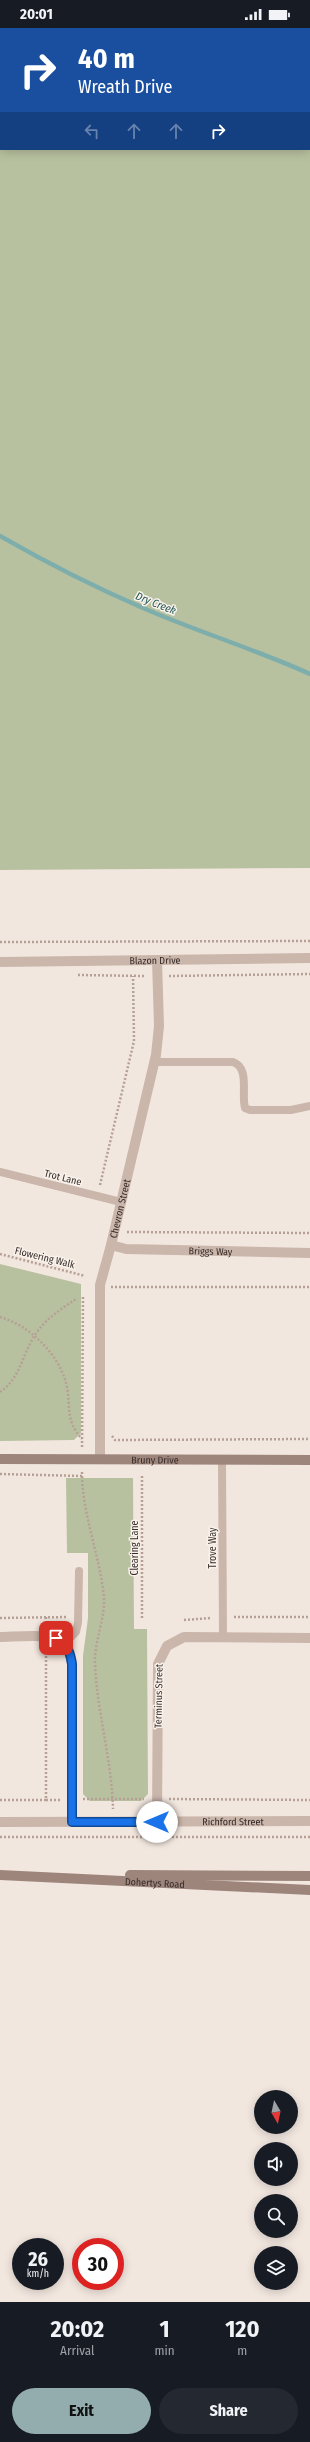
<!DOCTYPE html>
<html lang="en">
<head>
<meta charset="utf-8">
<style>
  body { margin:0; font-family:"Fira Sans Condensed",sans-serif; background:#242831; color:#f1f3f6; height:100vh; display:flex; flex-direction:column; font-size:15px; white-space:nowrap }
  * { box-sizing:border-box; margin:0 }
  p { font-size:13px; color:#9ea1a6 }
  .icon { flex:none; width:22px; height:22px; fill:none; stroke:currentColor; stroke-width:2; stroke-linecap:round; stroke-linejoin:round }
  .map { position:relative; height:2274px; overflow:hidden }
  .side { display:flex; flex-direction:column; background:#171b24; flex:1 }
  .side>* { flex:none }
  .guide { position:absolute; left:0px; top:0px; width:310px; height:122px; box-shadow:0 2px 10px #0003; background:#1a4fa0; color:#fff; overflow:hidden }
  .needle { width:26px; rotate:171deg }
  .tools { position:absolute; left:254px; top:2062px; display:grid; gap:8px }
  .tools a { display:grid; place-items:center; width:44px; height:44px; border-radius:50%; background:#171b24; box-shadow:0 2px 10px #0003; font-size:20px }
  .speed { position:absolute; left:12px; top:2210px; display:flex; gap:8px; font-size:20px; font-weight:700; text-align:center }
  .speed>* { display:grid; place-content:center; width:52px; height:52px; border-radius:50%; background:#171b24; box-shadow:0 2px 10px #0003; line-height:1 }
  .speed small { font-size:10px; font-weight:400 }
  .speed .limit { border:6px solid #d22; background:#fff; color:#111 }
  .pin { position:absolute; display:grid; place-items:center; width:34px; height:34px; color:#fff; margin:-17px; border-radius:8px; box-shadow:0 2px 6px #0006 }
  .me { position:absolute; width:44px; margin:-22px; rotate:270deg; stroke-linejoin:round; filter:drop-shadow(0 0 3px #0008) }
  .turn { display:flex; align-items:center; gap:14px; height:84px; padding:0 12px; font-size:18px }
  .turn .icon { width:52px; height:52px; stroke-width:2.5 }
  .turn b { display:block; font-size:28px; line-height:34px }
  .lanes { display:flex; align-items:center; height:38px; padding:0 12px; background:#0003; justify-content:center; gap:20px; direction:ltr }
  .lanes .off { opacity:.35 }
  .eta { display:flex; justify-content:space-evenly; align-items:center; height:68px; text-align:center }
  .eta b { font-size:24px; font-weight:700; line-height:28px }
  .cta { display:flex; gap:8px; margin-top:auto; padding:8px 12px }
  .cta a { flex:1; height:46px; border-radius:24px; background:#93adae; color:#111; font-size:16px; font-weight:700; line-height:46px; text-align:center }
  .cta a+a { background:#242831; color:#f1f3f6 }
  .status { display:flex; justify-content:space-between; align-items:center; height:28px; padding:0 20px; background:#171b24; direction:ltr }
  .status svg { height:11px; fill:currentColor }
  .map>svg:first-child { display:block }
</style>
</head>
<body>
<div class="status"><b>20:01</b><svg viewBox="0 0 49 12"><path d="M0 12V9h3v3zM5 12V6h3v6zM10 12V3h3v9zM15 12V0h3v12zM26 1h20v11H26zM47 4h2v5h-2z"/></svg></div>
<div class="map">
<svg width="310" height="2274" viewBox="0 0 310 2274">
  <rect width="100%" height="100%" fill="#f2e7df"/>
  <g fill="#b8c19f" fill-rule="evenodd">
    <path d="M0,0H310V840L0,842ZM1,1H309V121H1Z"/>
    <path d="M0,1236L81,1256V1405L74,1412L0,1413Z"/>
    <path d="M66,1450H133L134,1601H147L148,1766L141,1773H90L83,1766V1628L88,1590V1525H67Z"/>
  </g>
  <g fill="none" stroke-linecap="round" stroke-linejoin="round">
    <path stroke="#7eaeac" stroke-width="4.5" d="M0,508C47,535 94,559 143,580C198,604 255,621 310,646"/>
    <g stroke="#b6a095" stroke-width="2.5" stroke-dasharray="2 2" stroke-linecap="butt">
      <path d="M0,914L310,913"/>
      <path d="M78,947L145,948"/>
      <path d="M169,948L310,946"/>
      <path d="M100,1157L134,1013L133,948"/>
      <path d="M127,1204L310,1205"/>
      <path d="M0,1226L85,1248"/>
      <path d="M111,1259H310"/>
      <path d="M0,1289C31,1298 60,1327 67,1359C71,1381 65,1392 82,1411"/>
      <path d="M0,1364C20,1351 22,1327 35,1307C45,1291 61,1281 76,1271"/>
      <path d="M112,1408L115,1412L310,1411"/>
      <path d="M82,1419L83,1267"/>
      <path d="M82,1444C82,1487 100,1527 104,1570C105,1592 94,1614 95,1636C97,1685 112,1732 113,1781"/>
      <path d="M0,1446L82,1448"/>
      <path d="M142,1448V1592"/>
      <path d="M46,1589V1597"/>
      <path d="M234,1589H310"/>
      <path d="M0,1590L67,1589"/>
      <path d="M184,1592L211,1590"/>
      <path d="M46,1620V1772H60"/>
      <path d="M83,1771H144"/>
      <path d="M169,1771L310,1772"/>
      <path d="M0,1772H46"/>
      <path d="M0,1809H310"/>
    </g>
    <g stroke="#cab6ab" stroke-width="8">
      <path d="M154,1034H233C250,1040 241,1065 245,1080L250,1082H291L310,1078"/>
      <path d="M0,1144L121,1174"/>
      <path d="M222,1431L223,1609"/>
      <path d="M65,1615L76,1604L78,1595L79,1543"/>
    </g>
    <g stroke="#cab6ab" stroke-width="10">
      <path id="s1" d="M0,934L310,930"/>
      <path id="s2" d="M111,1217L126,1221L310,1225"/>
      <path id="s3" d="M100,1431V1257L111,1217L156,1027L159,998L157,932"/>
      <path d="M0,1609C15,1609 55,1604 65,1615C70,1621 71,1629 72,1636V1794"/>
      <path id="s4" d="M0,1794L310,1793"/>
      <path d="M157,1794L158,1636L167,1618L184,1609L310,1610"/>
    </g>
    <g stroke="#9e857c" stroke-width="10">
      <path id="s5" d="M0,1431L310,1432"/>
      <path id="s6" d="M0,1847L310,1862"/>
      <path d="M130,1847L310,1848"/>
    </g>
  </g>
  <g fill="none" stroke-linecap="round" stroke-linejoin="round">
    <g stroke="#114b97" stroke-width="10">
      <path id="route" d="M56,1610C67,1617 70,1623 72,1636V1794H157"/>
    </g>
    <use href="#route" stroke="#1a73e8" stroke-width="7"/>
  </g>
  <g text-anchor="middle" stroke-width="3" stroke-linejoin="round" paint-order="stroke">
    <g font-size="10" fill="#382d2a" stroke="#f9f2eb">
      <text dy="4" stroke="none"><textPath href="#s1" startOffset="155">Blazon Drive</textPath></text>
      <text transform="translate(63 1149) rotate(14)" y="4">Trot Lane</text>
      <text dy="4" stroke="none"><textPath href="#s3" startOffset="253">Chevron Street</textPath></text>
      <text dy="4" stroke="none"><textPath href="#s2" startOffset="100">Briggs Way</textPath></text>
      <text transform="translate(45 1229) rotate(14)" y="4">Flowering Walk</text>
      <text dy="4" stroke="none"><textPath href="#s5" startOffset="155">Bruny Drive</textPath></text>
      <text transform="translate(134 1520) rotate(-90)" y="4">Clearing Lane</text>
      <text transform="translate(212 1520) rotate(-90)" y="4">Trove Way</text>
      <text transform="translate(158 1668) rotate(-89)" y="4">Terminus Street</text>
      <text dy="4" stroke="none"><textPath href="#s4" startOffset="233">Richford Street</textPath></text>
      <text dy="4" stroke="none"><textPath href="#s6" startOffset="155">Dohertys Road</textPath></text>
    </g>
    <g font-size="11" font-style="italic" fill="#205857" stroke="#f9f2eb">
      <text transform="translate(156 575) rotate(22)" y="4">Dry Creek</text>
    </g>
  </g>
</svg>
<div class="tools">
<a><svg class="needle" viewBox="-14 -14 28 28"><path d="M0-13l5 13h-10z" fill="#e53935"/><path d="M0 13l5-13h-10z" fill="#9ea1a6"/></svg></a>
<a><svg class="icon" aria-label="sound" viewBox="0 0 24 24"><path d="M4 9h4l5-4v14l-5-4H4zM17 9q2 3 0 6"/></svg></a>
<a><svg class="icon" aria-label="search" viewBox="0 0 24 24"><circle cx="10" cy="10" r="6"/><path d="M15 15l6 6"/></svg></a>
<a><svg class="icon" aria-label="layers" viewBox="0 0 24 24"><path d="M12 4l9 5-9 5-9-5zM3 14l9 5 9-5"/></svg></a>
</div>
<div class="speed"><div>26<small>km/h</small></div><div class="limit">30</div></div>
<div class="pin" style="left:56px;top:1610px;background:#d93025"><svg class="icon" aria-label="arrive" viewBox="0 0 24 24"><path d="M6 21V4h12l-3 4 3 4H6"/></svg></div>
<svg class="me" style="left:157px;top:1794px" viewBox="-20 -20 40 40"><circle r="19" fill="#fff"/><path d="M0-13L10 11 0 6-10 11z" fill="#1a73e8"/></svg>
<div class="guide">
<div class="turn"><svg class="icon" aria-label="right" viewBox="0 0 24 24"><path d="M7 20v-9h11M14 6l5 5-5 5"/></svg><div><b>40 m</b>Wreath Drive</div></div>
<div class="lanes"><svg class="icon off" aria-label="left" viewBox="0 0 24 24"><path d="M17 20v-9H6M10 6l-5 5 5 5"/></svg><svg class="icon off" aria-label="ahead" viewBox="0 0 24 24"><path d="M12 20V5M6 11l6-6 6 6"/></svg><svg class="icon off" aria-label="ahead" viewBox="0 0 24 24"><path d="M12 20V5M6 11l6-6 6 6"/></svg><svg class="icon" aria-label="right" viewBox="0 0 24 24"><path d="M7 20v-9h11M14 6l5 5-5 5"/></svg></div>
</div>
</div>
<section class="side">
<div class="eta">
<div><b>20:02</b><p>Arrival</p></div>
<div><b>1</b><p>min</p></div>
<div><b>120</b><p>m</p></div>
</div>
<div class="cta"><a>Exit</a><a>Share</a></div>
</section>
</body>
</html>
